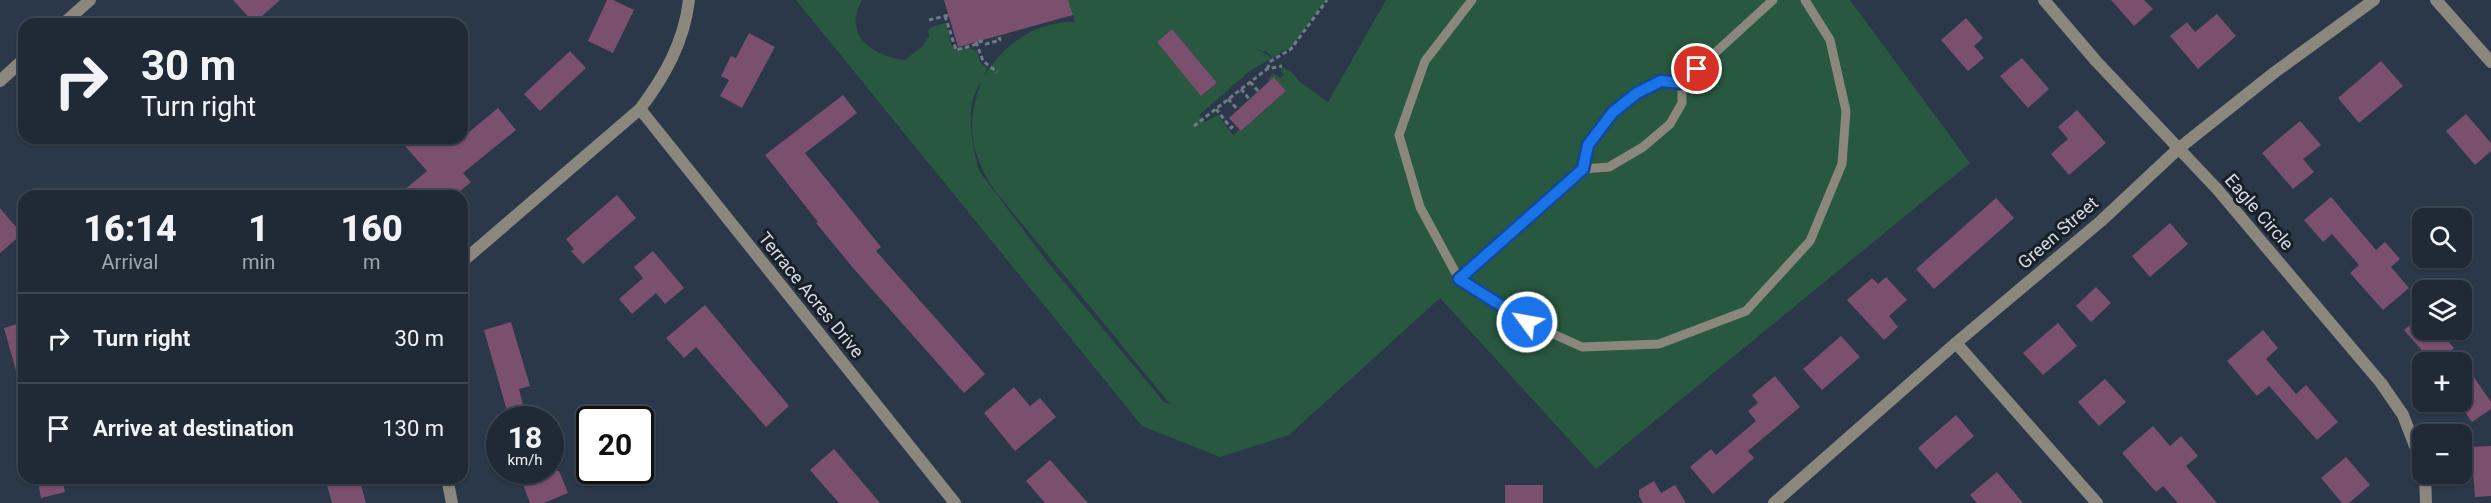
<!DOCTYPE html>
<html lang="en">
<head>
<meta charset="utf-8">
<style>
  body { margin:0; font-family:Roboto,sans-serif; background:#28323f; color:#f1f3f6; height:100vh; display:flex; flex-direction:column; font-size:22px; white-space:nowrap }
  * { box-sizing:border-box; margin:0 }
  p { font-size:20px; color:#a2a7ad }
  .icon { flex:none; width:33px; height:33px; fill:none; stroke:currentColor; stroke-width:2; stroke-linecap:round; stroke-linejoin:round }
  .map { position:relative; flex:1; overflow:hidden }
  .panel { position:absolute; left:18px; top:190px; width:450px; height:294px; display:flex; flex-direction:column; background:#202a37; border-radius:18px; box-shadow:0 2px 4px #0004,0 0 0 2px #3d4652 }
  .panel>* { flex:none }
  .banner { position:absolute; left:18px; top:18px; width:450px; height:126px; border-radius:18px; box-shadow:0 2px 4px #0004,0 0 0 2px #3d4652; background:#202a37; color:#f1f3f6; overflow:hidden }
  .tools { position:absolute; left:2412px; top:208px; display:grid; gap:12px }
  .tools a { display:grid; place-items:center; width:60px; height:60px; border-radius:12px; background:#202a37; box-shadow:0 2px 4px #0004,0 0 0 2px #3d4652; font-size:30px }
  .speed { position:absolute; left:486px; top:406px; display:flex; gap:12px; font-size:30px; font-weight:700; text-align:center }
  .speed>* { display:grid; place-content:center; width:78px; height:78px; border-radius:50%; background:#202a37; box-shadow:0 2px 4px #0004,0 0 0 2px #3d4652; line-height:1 }
  .speed small { font-size:15px; font-weight:400 }
  .speed .limit { border:3px solid #111; border-radius:9px; background:#fff; color:#111 }
  .pin { position:absolute; display:grid; place-items:center; width:51px; height:51px; color:#fff; margin:-26px; border:3px solid #fff; border-radius:50%; box-shadow:0 2px 6px #0007 }
  .me { position:absolute; width:66px; margin:-33px; rotate:302deg; stroke-linejoin:round; filter:drop-shadow(0 0 4px #0008) }
  .turn { display:flex; align-items:center; gap:21px; height:126px; padding:0 24px; font-size:27px }
  .turn .icon { width:78px; height:78px; stroke-width:2.5 }
  .turn b { display:block; font-size:42px; line-height:51px }
  .eta { display:flex; justify-content:space-evenly; align-items:center; height:102px; text-align:center }
  .eta b { font-size:36px; font-weight:800; line-height:42px }
  ul { padding:0; list-style:none }
  li { display:flex; align-items:center; gap:18px; height:90px; padding:0 24px; border-top:2px solid #3d4652 }
  li div { flex:1 }
  li b { display:block; font-size:22px }
  li em { font-style:normal }
  .map>svg:first-child { display:block }
</style>
</head>
<body>
<div class="map">
<svg width="2491" height="503" viewBox="0 0 2491 503">
  <rect width="100%" height="100%" fill="#2a3849"/>
  <path fill="#28583f" fill-rule="evenodd" d="M796,0H862C842,36 873,56 905,60L922,47L929,36L928,31L931,27L946,23L952,47L957,46L958,49L965,47L977,51L980,62L987,68L985,75C1006,42 1036,22 1075,22L1068,0H1326L1291,48L1282,51L1272,59L1269,53L1254,48L1268,55L1271,59L1251,70L1199,115L1205,122L1218,115L1233,135L1240,129L1242,131L1286,91L1275,78L1270,81L1268,80L1273,73L1281,78L1284,75L1281,71L1282,67L1289,71L1290,70L1300,82L1328,102L1386,0H1850L1970,163L1596,469L1440,298L1289,435L1220,457L1142,426ZM1172,29L1217,83L1202,96L1157,42ZM982,81C965,125 970,152 995,191L1170,404L1164,402L1049,264L979,171C972,142 963,105 982,81Z"/>
  <g fill="#7b506f">
    <path d="M233,0H280L254,23Z"/>
    <path d="M607,0H613L634,10L613,53L588,41Z"/>
    <path d="M944,0H1068L1073,15L958,47Z"/>
    <path d="M2111,0H2144L2153,9L2134,26Z"/>
    <path d="M2217,14L2236,36L2198,69L2170,36L2187,22L2195,32Z"/>
    <path d="M1966,18L1983,38L1974,46L1984,58L1968,71L1941,40Z"/>
    <path d="M1172,29L1217,83L1201,96L1157,42Z"/>
    <path d="M749,33L775,47L742,108L720,96L729,80L721,76L731,56L736,58Z"/>
    <path d="M570,51L586,68L540,111L524,94Z"/>
    <path d="M2022,58L2049,89L2028,108L2000,76Z"/>
    <path d="M2381,61L2403,86L2359,123L2338,98Z"/>
    <path d="M1274,77L1286,91L1241,131L1229,118Z"/>
    <path d="M843,95L857,113L805,153L881,247L876,251L985,374L964,393L854,269L816,223L818,222L765,155Z"/>
    <path d="M498,108L516,130L463,173L471,182L454,196H397L427,171L398,138H462Z"/>
    <path d="M2077,110L2106,143L2069,175L2051,154L2068,139L2058,127Z"/>
    <path d="M2466,114L2491,143V151L2475,165L2446,131Z"/>
    <path d="M2300,121L2321,145L2303,159L2314,172L2293,189L2262,153Z"/>
    <path d="M617,195L636,218L583,264L571,251L574,249L566,239Z"/>
    <path d="M2331,197L2376,250L2385,242L2400,259L2391,267L2409,288L2383,310L2350,273L2359,265L2332,234L2323,242L2304,220Z"/>
    <path d="M1996,198L2014,218L1934,289L1916,269Z"/>
    <path d="M0,208L22,234L0,253Z"/>
    <path d="M2170,223L2188,244L2150,277L2132,256Z"/>
    <path d="M653,251L684,288L665,304L656,293L632,314L619,299L643,278L634,267Z"/>
    <path d="M1886,277L1907,300L1889,316L1898,327L1884,340L1847,300L1872,278L1878,284Z"/>
    <path d="M2096,287L2111,303L2091,322L2076,306Z"/>
    <path d="M705,305L789,406L766,427L696,347L684,358L666,338Z"/>
    <path d="M2422,316V330H2438L2454,348L2437,363H2433L2404,330Z"/>
    <path d="M24,322V384L20,385L4,328Z"/>
    <path d="M511,322L530,386L519,389L523,406L507,411L484,330Z"/>
    <path d="M2058,323L2077,346L2043,375L2023,353Z"/>
    <path d="M2263,330L2278,348L2266,359L2296,394L2306,385L2338,422L2317,440L2269,386L2257,396L2227,361Z"/>
    <path d="M1841,336L1860,357L1822,390L1803,369Z"/>
    <path d="M2462,360L2491,402V409L2472,422L2462,408Z"/>
    <path d="M1775,376L1800,407L1748,451L1754,458L1713,494L1690,467L1711,449L1716,455L1756,421L1748,411L1758,403L1752,395Z"/>
    <path d="M2105,379L2126,402L2099,426L2078,402Z"/>
    <path d="M1014,387L1030,406L1040,398L1056,417L1015,451L984,413Z"/>
    <path d="M1956,415L1974,436L1936,469L1918,448Z"/>
    <path d="M2153,426L2170,446L2181,436L2198,456L2186,466L2217,503H2178L2163,486L2156,492L2122,453Z"/>
    <path d="M2491,446V496L2475,497L2471,447Z"/>
    <path d="M834,449L880,503H839L810,470Z"/>
    <path d="M2346,457L2370,485L2349,503H2342L2321,478Z"/>
    <path d="M1050,460L1088,503H1045L1026,481Z"/>
    <path d="M518,471H559L568,493L544,503H530Z"/>
    <path d="M1997,472L2023,503H1977L1970,495Z"/>
    <path d="M37,478H62L65,492L41,498Z"/>
    <path d="M325,478H359L366,503H332Z"/>
    <path d="M1654,481L1661,493L1675,485L1686,503H1643L1639,496V490Z"/>
    <rect x="1505" y="485" width="38" height="18"/>
  </g>
  <g fill="none" stroke-linecap="round" stroke-linejoin="round">
    <g stroke="#6e7a88" stroke-width="3" stroke-dasharray="4.5 3" stroke-linecap="butt">
      <path d="M945,16L956,50L977,44L981,41L986,44L1000,40L999,37"/>
      <path d="M929,20L949,15"/>
      <path d="M976,42L983,61L997,72"/>
      <path d="M1267,69L1271,61L1291,49L1327,0"/>
      <path d="M1250,82L1259,92"/>
      <path d="M1241,89L1250,100"/>
      <path d="M1228,99L1238,110"/>
      <path d="M1216,109L1231,128L1235,124"/>
      <path d="M1194,126L1267,69L1282,66"/>
    </g>
    <g stroke="#8b877d" stroke-width="9">
      <path d="M1472,0L1425,61L1399,135L1420,207L1459,279L1527,322L1582,347L1659,344L1746,311L1810,241L1842,164L1846,111L1830,40L1805,0"/>
      <path d="M1583,169L1609,167L1643,147L1670,124L1682,103V83"/>
      <path d="M1459,279L1583,169L1588,145L1613,112L1637,93L1661,81L1682,83L1773,0"/>
    </g>
    <g stroke="#8b877d" stroke-width="12">
      <path d="M2044,0L2096,61L2217,189L2381,383L2403,415L2422,464"/>
      <path d="M640,109L955,503"/>
      <path d="M462,262L640,109C665,76 684,42 689,0"/>
      <path d="M1956,343L2097,503"/>
      <path d="M2425,474L2426,503"/>
      <path d="M447,478L452,503"/>
      <path d="M1774,503L1956,343L2101,221L2178,149L2275,72L2374,0"/>
    </g>
    <g stroke="#8b877d" stroke-width="12">
      <path d="M2436,0L2491,62"/>
      <path d="M63,24L90,0"/>
      <path d="M0,81L24,59"/>
    </g>
  </g>
  <g fill="none" stroke-linecap="round" stroke-linejoin="round">
    <g stroke="#114b97" stroke-width="15">
      <path id="route" d="M1527,322L1459,279L1583,169L1588,145L1613,112L1637,93L1661,81L1682,83L1697,69"/>
    </g>
    <use href="#route" stroke="#1a73e8" stroke-width="10"/>
  </g>
  <g text-anchor="middle" stroke-width="6" stroke-linejoin="round" paint-order="stroke">
    <g font-size="18" fill="#d3dce6" stroke="#191f27">
      <text transform="translate(2259 212) rotate(49)" y="6">Eagle Circle</text>
      <text transform="translate(2058 233) rotate(-41)" y="6">Green Street</text>
      <text transform="translate(811 295) rotate(51)" y="6">Terrace Acres Drive</text>
    </g>
  </g>
</svg>
<div class="tools">
<a><svg class="icon" aria-label="search" viewBox="0 0 24 24"><circle cx="10" cy="10" r="6"/><path d="M15 15l6 6"/></svg></a>
<a><svg class="icon" aria-label="layers" viewBox="0 0 24 24"><path d="M12 4l9 5-9 5-9-5zM3 14l9 5 9-5"/></svg></a>
<a>+</a>
<a>−</a>
</div>
<div class="speed"><div>18<small>km/h</small></div><div class="limit">20</div></div>
<div class="pin" style="left:1697px;top:69px;background:#d93025"><svg class="icon" aria-label="arrive" viewBox="0 0 24 24"><path d="M6 21V4h12l-3 4 3 4H6"/></svg></div>
<svg class="me" style="left:1527px;top:322px" viewBox="-20 -20 40 40"><circle r="17" fill="#1a73e8" stroke="#fff" stroke-width="3"/><path d="M0-11L8 9 0 5-8 9z" fill="#fff"/></svg>
<div class="banner">
<div class="turn"><svg class="icon" aria-label="right" viewBox="0 0 24 24"><path d="M7 20v-9h11M14 6l5 5-5 5"/></svg><div><b>30 m</b>Turn right</div></div>
</div>
<section class="panel">
<div class="eta">
<div><b>16:14</b><p>Arrival</p></div>
<div><b>1</b><p>min</p></div>
<div><b>160</b><p>m</p></div>
</div>
<ul>
<li><svg class="icon" aria-label="right" viewBox="0 0 24 24"><path d="M7 20v-9h11M14 6l5 5-5 5"/></svg><div><b>Turn right</b></div><em>30 m</em></li>
<li><svg class="icon" aria-label="arrive" viewBox="0 0 24 24"><path d="M6 21V4h12l-3 4 3 4H6"/></svg><div><b>Arrive at destination</b></div><em>130 m</em></li>
</ul>
</section>
</div>
</body>
</html>
